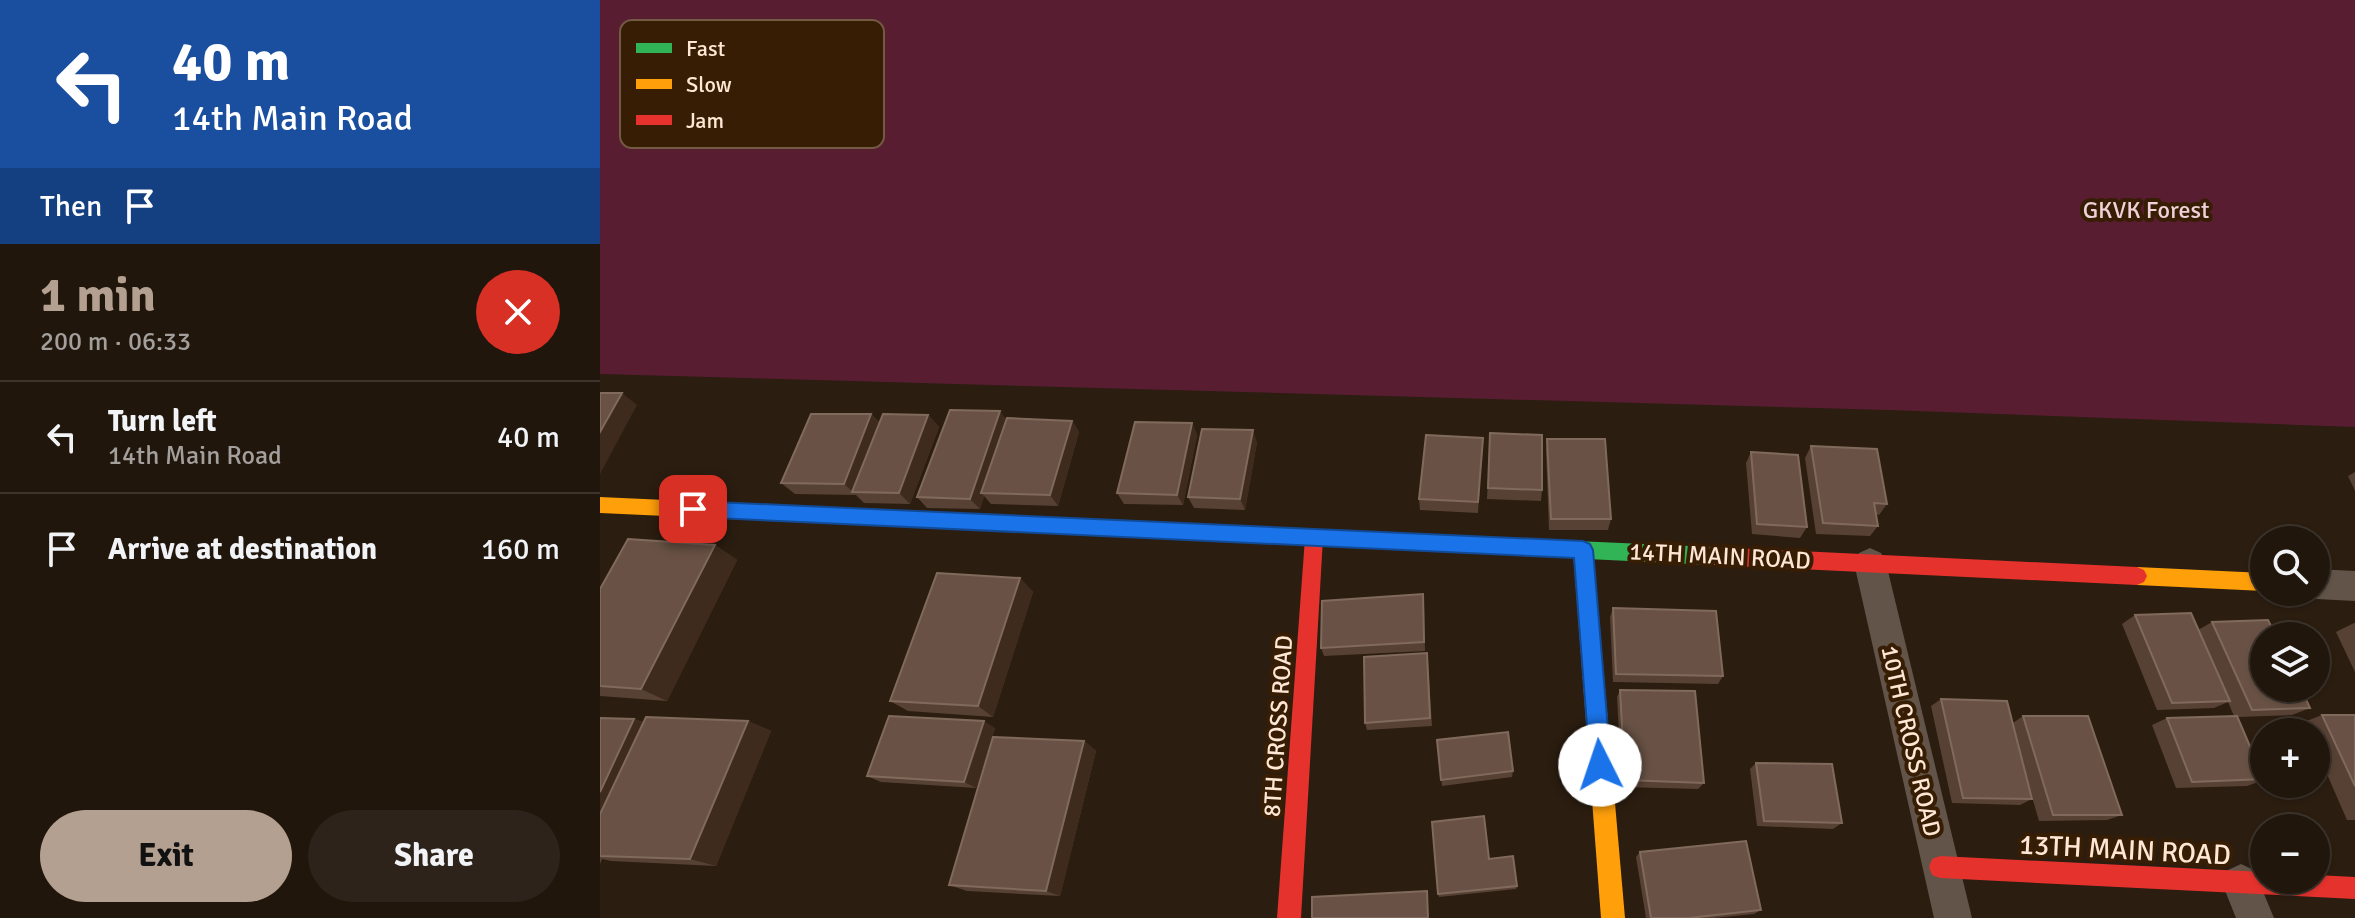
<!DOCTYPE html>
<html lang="en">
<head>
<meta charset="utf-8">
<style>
  body { margin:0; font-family:Signika,sans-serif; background:#2d231a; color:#f1f3f6; height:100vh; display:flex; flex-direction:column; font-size:30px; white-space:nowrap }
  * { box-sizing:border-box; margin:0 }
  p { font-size:26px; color:#a29f9d }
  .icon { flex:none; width:44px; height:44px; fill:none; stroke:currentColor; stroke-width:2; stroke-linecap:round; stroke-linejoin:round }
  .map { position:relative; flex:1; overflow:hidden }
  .sheet { display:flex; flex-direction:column; background:#20160c; width:600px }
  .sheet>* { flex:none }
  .guide { background:#1a4fa0; color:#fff; overflow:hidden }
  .fabs { position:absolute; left:1650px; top:526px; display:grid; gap:16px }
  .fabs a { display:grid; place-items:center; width:80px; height:80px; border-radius:50%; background:#20160c; box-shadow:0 2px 6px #0004,0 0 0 2px #3d352d; font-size:40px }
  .pin { position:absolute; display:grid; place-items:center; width:68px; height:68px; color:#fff; margin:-34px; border-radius:16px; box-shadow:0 4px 12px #0006 }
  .me { position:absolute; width:88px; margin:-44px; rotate:356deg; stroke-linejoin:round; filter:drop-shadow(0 0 6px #0008) }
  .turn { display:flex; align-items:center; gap:28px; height:168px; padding:0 40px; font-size:36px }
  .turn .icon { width:104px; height:104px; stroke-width:2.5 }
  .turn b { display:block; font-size:56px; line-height:68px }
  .then { display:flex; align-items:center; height:76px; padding:0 40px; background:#0003; gap:16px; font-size:30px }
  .round { display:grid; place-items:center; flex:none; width:84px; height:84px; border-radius:42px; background:#2d231a }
  .summary { display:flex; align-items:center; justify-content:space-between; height:136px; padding:0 40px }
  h1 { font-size:48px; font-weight:800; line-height:60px; color:#b4a090 }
  .button { display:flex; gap:16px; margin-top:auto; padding:16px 40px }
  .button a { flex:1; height:92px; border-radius:48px; background:#b4a090; color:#111; font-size:32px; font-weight:800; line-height:92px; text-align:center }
  .button a+a { background:#2d231a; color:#f1f3f6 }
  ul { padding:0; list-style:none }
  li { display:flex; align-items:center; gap:24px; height:112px; padding:0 40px; border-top:2px solid #3d352d }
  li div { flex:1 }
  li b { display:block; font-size:30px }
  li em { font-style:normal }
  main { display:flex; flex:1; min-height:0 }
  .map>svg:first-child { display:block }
</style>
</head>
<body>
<main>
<section class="sheet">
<div class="guide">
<div class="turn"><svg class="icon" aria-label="left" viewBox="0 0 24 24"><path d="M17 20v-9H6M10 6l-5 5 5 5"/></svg><div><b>40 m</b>14th Main Road</div></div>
<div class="then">Then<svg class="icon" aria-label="arrive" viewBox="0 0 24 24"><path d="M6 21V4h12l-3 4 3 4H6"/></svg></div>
</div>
<div class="summary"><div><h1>1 min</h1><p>200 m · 06:33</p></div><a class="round" style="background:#d93025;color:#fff"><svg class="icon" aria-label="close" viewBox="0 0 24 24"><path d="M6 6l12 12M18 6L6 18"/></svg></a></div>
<ul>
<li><svg class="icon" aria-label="left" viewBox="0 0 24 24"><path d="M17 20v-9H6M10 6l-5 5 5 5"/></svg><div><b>Turn left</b><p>14th Main Road</p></div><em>40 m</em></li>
<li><svg class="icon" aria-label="arrive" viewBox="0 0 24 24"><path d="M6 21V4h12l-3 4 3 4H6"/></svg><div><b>Arrive at destination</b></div><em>160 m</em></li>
</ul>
<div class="button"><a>Exit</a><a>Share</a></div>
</section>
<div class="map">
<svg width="1755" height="918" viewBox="0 0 1755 918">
  <rect width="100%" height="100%" fill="#2b1d10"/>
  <path fill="#581d31" d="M0,0H1755V427L1288,410L0,374Z"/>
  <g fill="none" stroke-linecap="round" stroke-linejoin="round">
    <g fill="#625448" fill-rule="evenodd">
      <path d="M1270,548L1281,553L1286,563L1372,918H1334L1254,563L1259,553Z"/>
      <path d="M1716,569L1755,571V601L1716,599L1705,595L1703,592H1716Z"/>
      <path d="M1641,864L1654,870L1674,918H1636L1622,883L1628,870Z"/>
    </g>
    <path fill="#30b455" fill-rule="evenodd" d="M697,529L1113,547L1120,550L1123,556L1120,562L1113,565L697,545L690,543L688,537L690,531Z"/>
    <g fill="#ff9f0a" fill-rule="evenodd">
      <path d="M0,497L697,529L704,531L706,537L704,543L697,545L0,513Z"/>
      <path d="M983,541L990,544L993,550L1025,918H1001L973,550L976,544Z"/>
      <path d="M1537,567L1664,573V591L1537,585L1530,582L1527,576L1530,570Z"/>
    </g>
    <g fill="#e5322d" fill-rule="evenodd">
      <path d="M714,530L721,532L723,538L701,918H677L705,538L707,532Z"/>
      <path d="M1113,547L1537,567L1544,570L1547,576L1544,582L1537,585L1113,565L1106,562L1103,556L1106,550Z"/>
      <path d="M1340,856L1664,872V880H1716V875L1755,877V899L1340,878L1332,875L1329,867L1332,859Z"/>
    </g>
  </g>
  <g fill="#574134">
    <path d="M271,414L280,423L328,415L339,427L310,504L264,503L256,495L195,494L181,483Z"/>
    <path d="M406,419L472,421L479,432L458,506L391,504L384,496L380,509L327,508L317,497Z"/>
    <path d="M592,423L597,435L583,505L524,504L517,493Z"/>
    <path d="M890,433L942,490L941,501L887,499Z"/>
    <path d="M883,438L878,513L820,510L819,499Z"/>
    <path d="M947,439L1011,519L1008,530H949L946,450Z"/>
    <path d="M657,442L645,510L594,508L588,497Z"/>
    <path d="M1211,446L1287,504L1279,515L1276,514L1278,526L1270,536L1216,534L1205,458Z"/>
    <path d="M1151,452L1207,527L1200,538L1152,534L1146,463Z"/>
    <path d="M1755,472V491L1748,476Z"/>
    <path d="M115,545L137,560L67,701L0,696V589Z"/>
    <path d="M420,578L433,592L393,717L308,711L290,701Z"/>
    <path d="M824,604L825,651L724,656L721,648Z"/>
    <path d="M1013,608L1123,676L1118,684L1013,682L1010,617Z"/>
    <path d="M1535,615L1598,630L1612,622L1710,708L1692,715L1638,717L1664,780L1647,786L1576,788L1552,725L1567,718L1634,716L1628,702L1614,708L1557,710L1522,624Z"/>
    <path d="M1754,623H1755V672L1736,632Z"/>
    <path d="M828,661L832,726L767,730L765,723Z"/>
    <path d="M1020,690L1104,783L1098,789L1022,787L1017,697Z"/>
    <path d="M1341,699L1413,723L1423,716L1522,815L1507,820L1439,821L1424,769L1432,799L1420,805L1352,803L1331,706Z"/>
    <path d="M1722,715H1755V820H1747L1716,749V732H1708L1704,722Z"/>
    <path d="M0,718L34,719L43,722L148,721L171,731L116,866L11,861L2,859L0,864Z"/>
    <path d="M395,728L376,788L281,782L267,776Z"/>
    <path d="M837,740L913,771L912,777L842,786Z"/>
    <path d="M484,741L496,751L460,896L367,891L349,885Z"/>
    <path d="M1156,763L1242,823L1233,829L1157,826L1150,769Z"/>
    <path d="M1040,852L1161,910L1154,914L1114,918H1046L1036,857Z"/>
    <path d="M889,859L917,886L916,889L839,897L838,894Z"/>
  </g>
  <g fill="#3e2b1e">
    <path d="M22,393L37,405L0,474V432Z"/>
    <path d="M400,411L409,423L381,493L384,496L380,509L370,499Z"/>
    <path d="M271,414L282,426L253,492L244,484Z"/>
    <path d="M328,415L339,427L310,504L299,493Z"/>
    <path d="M472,421L479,432L458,506L450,495Z"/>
    <path d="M592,423L597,435L583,505L577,495Z"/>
    <path d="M653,430L657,442L645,510L640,499Z"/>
    <path d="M115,545L137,560L67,701L41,689Z"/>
    <path d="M420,578L433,592L393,717L378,706Z"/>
    <path d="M34,719L60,729L0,856V792Z"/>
    <path d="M148,721L171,731L116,866L90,859Z"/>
    <path d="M384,721L395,728L376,788L364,782Z"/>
    <path d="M484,741L496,751L460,896L446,891Z"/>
  </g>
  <g fill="#695245" stroke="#806a5c" stroke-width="2">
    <path d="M0,393H22L0,432Z"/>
    <path d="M350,410L400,411L370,499L317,497Z"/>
    <path d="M211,414H271L244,484L181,483Z"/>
    <path d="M283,414L328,415L299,493L252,492Z"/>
    <path d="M407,418L472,421L450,495L381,493Z"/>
    <path d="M535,422L592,423L577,495L517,493Z"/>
    <path d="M602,429L653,430L640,499L588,497Z"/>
    <path d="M890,433L942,435V490L888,488Z"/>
    <path d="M826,435L883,438L878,502L819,499Z"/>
    <path d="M947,439H1005L1011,519H951Z"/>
    <path d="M1211,446L1277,449L1287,504L1274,503L1278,526L1223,523Z"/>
    <path d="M1151,452L1198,455L1207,527L1157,524Z"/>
    <path d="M28,539L115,545L41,689L0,686V589Z"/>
    <path d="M337,573L420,578L378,706L290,701Z"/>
    <path d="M823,594L824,642L721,648L722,601Z"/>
    <path d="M1013,608L1116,611L1123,676L1016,674Z"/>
    <path d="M1591,613L1630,701L1572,703L1535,615Z"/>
    <path d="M1668,620L1676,636H1664V688H1701L1710,708L1652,710L1612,622Z"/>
    <path d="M827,653L830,718L765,723L764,657Z"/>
    <path d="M1020,690L1095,691L1104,783L1025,780Z"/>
    <path d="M1341,699L1407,701L1432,799L1363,798Z"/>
    <path d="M1722,715H1755V786Z"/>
    <path d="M289,716L384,721L364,782L267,776Z"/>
    <path d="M1423,716H1488L1522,815H1453Z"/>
    <path d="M1637,716L1664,779L1592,782L1567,718Z"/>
    <path d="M46,717L148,721L90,859L0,856V814Z"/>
    <path d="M0,718L34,719L0,792Z"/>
    <path d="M908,732L913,771L841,780L837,740Z"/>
    <path d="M393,737L484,741L446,891L349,885Z"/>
    <path d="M1156,763L1232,764L1242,823L1164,821Z"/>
    <path d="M884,816L889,859L913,856L917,886L838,894L832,822Z"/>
    <path d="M1146,841L1161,910L1089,918H1051L1040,852Z"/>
    <path d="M827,891L828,918H712V897Z"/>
  </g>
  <path fill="#1a73e8" stroke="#114b97" stroke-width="2" d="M93,501L983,541L990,544L993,550L1011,765L1008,772L1000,776L993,772L990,765L974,558L93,517L87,515L84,509L87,503Z"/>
  <g text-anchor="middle" stroke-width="8" stroke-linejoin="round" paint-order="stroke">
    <g font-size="24" fill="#efd1d9" stroke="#371d04">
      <text x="1546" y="218">GKVK Forest</text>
    </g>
    <g font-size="24" fill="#fee7d5" stroke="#371d04">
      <text transform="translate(1120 556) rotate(3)" y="8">14TH MAIN ROAD</text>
      <text transform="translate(678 726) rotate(-86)" y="8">8TH CROSS ROAD</text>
      <text transform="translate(1311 741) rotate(77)" y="8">10TH CROSS ROAD</text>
    </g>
    <g font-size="28" fill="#fee7d5" stroke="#371d04">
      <text transform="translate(1525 849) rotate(3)" y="10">13TH MAIN ROAD</text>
    </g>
  </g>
  <rect x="20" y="20" width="264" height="128" rx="12" fill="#371d04" stroke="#735a43" stroke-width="2"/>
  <rect x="36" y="43" width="36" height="10" fill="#30b455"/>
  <rect x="36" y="79" width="36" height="10" fill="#ff9f0a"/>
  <rect x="36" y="115" width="36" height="10" fill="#e5322d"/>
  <g font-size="22" fill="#fee7d5">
    <text x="86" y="56">Fast</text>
    <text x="86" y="92">Slow</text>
    <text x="86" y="128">Jam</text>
  </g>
</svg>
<div class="fabs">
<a><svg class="icon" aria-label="search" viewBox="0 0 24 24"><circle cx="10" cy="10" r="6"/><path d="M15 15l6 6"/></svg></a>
<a><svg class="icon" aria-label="layers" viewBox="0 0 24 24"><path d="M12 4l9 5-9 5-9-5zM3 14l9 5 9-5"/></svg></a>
<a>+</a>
<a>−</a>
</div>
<div class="pin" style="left:93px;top:509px;background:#d93025"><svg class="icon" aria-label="arrive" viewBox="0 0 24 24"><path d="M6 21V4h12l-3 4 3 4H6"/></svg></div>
<svg class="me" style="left:1000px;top:765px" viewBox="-20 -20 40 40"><circle r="19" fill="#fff"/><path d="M0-13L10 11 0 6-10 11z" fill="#1a73e8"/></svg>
</div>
</main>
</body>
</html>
